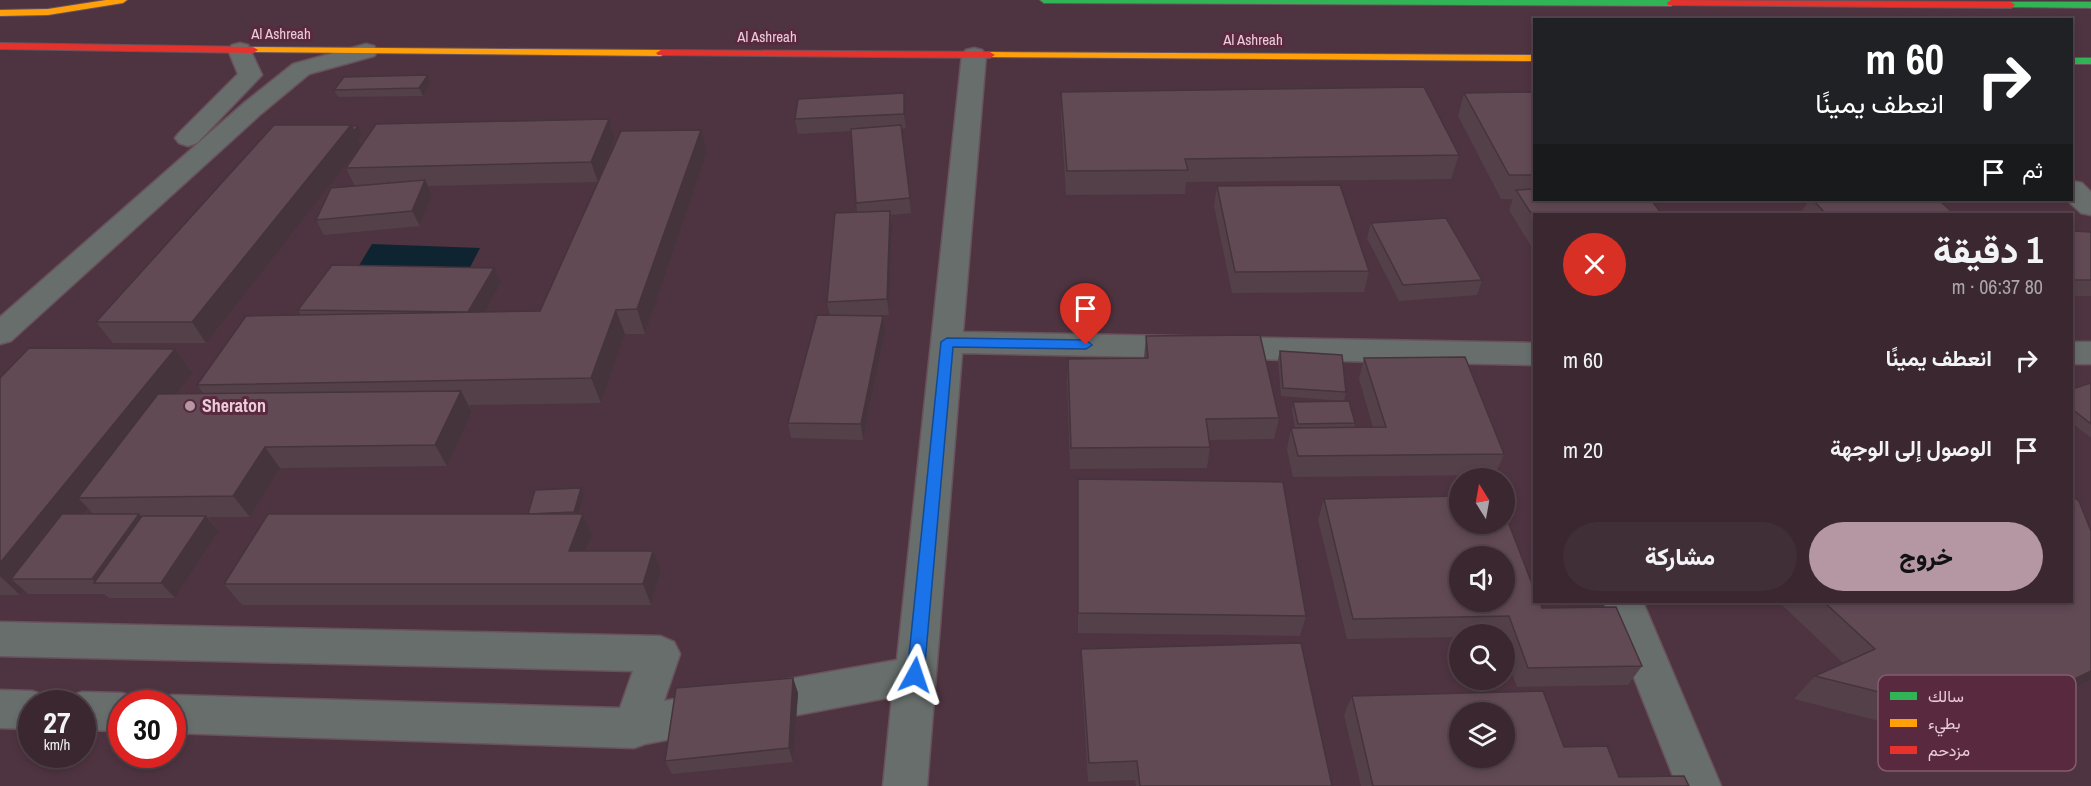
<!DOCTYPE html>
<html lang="ar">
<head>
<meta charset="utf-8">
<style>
  body { margin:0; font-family:"Archivo Narrow",Vazirmatn,sans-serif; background:#412f38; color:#f1f3f6; direction:rtl; height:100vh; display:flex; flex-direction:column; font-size:22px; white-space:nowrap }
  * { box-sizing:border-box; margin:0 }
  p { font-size:20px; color:#aba5ab }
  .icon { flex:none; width:33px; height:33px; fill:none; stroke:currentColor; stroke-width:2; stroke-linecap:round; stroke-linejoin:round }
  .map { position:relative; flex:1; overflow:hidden; direction:ltr }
  .side { position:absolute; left:1533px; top:213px; width:540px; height:390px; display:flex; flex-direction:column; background:#3a2730; border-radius:0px; box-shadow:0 3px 9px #0003,0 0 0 2px #54444c; direction:rtl }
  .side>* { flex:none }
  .banner { position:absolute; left:1533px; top:18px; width:540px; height:183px; border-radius:0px; box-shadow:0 3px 9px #0003,0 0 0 2px #54444c; direction:rtl; background:#202124; color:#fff; overflow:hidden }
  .needle { width:39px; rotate:349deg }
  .tools { position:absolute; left:1449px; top:468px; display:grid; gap:12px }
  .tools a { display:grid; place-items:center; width:66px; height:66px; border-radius:50%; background:#3a2730; box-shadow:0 3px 9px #0003,0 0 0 2px #54444c; font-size:30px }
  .speed { position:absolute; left:18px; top:690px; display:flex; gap:12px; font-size:30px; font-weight:700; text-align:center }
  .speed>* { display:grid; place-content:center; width:78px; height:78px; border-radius:50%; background:#3a2730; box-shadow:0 3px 9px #0003,0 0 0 2px #54444c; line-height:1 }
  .speed small { font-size:15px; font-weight:400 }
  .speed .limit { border:9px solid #d22; background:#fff; color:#111 }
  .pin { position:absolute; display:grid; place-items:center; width:51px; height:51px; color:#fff; margin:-62px -26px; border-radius:50% 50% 50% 0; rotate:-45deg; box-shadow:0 0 6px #0007 }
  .pin .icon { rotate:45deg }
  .me { position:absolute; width:66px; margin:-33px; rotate:5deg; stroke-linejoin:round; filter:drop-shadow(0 0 4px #0008) }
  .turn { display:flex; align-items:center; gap:21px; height:126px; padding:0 30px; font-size:27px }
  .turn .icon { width:78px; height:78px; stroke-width:2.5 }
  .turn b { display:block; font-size:42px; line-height:51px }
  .then { display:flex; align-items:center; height:57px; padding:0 30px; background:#0003; gap:12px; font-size:22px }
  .round { display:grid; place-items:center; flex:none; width:63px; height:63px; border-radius:32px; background:#412f38 }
  .headline { display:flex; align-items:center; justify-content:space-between; height:102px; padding:0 30px }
  h1 { font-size:36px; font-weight:800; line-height:45px }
  .button { display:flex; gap:12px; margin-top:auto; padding:12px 30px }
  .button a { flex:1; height:69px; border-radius:36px; background:#b497a3; color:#111; font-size:24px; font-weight:800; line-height:69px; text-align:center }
  .button a+a { background:#412f38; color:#f1f3f6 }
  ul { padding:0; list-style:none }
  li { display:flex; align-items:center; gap:18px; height:90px; padding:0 30px }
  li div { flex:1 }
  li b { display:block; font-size:22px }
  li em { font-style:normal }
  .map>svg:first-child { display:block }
</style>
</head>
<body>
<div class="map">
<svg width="2091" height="786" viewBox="0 0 2091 786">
  <rect width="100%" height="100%" fill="#4e3440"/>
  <path fill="#0f2431" d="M372,244L480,248L464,279L352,277Z"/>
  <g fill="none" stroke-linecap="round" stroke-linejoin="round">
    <g stroke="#69525c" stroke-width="3">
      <g id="street">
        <path d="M240,43L248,45L262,75L197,143L188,146L179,143L175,138L179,133L238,74L228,50L232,45Z"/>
        <path d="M366,44L374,46L378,51L374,56L309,74L262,113L11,341L0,344V317L244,103L293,64Z"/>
        <path d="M974,48L982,50L986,55L963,332L1534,343V365L962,353L927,786H883L892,697L645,744L634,748L172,733V704H156L157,700L172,695L620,708L633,671L0,656V622L660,636L674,642L680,654L664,701L897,660L962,55L966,50Z"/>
        <path d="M2072,181L2082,183L2091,192V215L2081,213L2067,200H2072Z"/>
        <rect x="2072" y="342" width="19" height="22"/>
        <path d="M1604,602H1643L1721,786H1677Z"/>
        <path d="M0,690L32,691L47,696L50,704H32V729L0,728Z"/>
        <path d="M82,692L122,693L137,698L139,704H122V731L82,730V704H64L67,697Z"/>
      </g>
    </g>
    <g stroke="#69525c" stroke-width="2">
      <g id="fast">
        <path d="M1040,0H1671L1675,3L1671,6L1044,3Z"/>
        <path d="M2011,2H2091V8L2008,7L2007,5Z"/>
        <rect x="2072" y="58" width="19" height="6"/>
      </g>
    </g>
    <g stroke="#69525c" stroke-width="2">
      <g id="slow">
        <path d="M106,0H127L123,3L48,15L0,16V10L48,9Z"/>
        <path d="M253,47L661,50L666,53L661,56L250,52L248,50Z"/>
        <path d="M990,52L1534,55V61L987,57L985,55Z"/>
      </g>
    </g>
    <g stroke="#69525c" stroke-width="2">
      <g id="jam">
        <path d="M1671,0L2011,2L2015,5L2011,8L1668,5L1667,3Z"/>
        <path d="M0,43L253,47L258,50L253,53L0,49Z"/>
        <path d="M661,50L990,52L995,55L990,58L658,55L656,53Z"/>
      </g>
    </g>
    <use href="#street" fill="#676e6c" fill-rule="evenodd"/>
    <use href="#fast" fill="#30b455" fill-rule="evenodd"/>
    <use href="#slow" fill="#ff9f0a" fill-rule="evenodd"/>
    <use href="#jam" fill="#e5322d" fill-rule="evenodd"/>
  </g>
  <g fill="#544049" fill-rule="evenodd">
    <path d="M428,75L431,83L423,96L338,97L334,90Z"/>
    <path d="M1061,92L1459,155L1451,179L1186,182L1185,194L1066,195L1061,115Z"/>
    <path d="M1534,92V251L1509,210L1513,199H1501L1458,116L1464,93Z"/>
    <path d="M905,108L906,128L901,129L911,213L891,215L892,226L889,315L870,316H883L885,331L863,440L791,438L788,423L830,315L827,302L857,212L851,131L798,134L795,119Z"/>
    <path d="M609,119L615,138L598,182L428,186L432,195L420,226L324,235L316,220L355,186L346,168Z"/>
    <path d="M352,126L362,134L206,343H113L96,322Z"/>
    <path d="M707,153L645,334H625L601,403L469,405L472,412L447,466L280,468L250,517H208L219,531L175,598H109L104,594H28L24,590L20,595H0V378L175,349L193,373L177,394H204L197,385L301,315L298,310L501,283L484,312L540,311ZM88,508L93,514H83Z"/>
    <path d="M1217,186L1369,271L1364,292L1232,293L1214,206Z"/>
    <path d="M1809,200H1939L1954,214H1800Z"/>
    <path d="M1371,223L1482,280L1477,295L1399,301L1367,238Z"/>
    <path d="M2072,231L2091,232V296H2072Z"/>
    <path d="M1146,336L1279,418L1274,439L1209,440L1210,447L1207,468L1070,469L1067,380L1068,359L1144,358Z"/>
    <path d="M1280,351L1346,392L1344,401L1281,396L1278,359Z"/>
    <path d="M1364,358L1504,454L1495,475L1293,477L1287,449L1291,428H1295L1292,410L1293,402L1355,423L1354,427H1373L1359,379Z"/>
    <path d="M2091,383V438L2072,423V389Z"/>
    <path d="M1078,479L1306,616L1300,636L1078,633Z"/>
    <path d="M584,496L579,514H583L592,535L587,551L661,571L651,605H242L224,584L528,514Z"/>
    <path d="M1324,499L1542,608L1642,666L1628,685L1517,687L1504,652V634H1460V637L1347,639L1318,520Z"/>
    <path d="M1779,602H2072L2091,680L2015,718L1933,698L1883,722L1794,699L1815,676L1843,663Z"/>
    <path d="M1081,649L1332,786H1136L1135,780L1088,782L1081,669Z"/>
    <path d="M793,678L798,693L793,762L672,774L665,761Z"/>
    <path d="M1352,696L1564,747L1619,777L1689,786H1361L1344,715Z"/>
  </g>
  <g fill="#45343c">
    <path d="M428,75L431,83L423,96L419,88Z"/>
    <path d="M904,93L905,108L906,128L904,114Z"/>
    <path d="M609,119L615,138L598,182L591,162Z"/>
    <path d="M351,125L354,131L358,126L362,134L358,139L361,145L206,343L192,322Z"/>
    <path d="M701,130L707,153L645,334L637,309Z"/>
    <path d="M425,180L432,195L420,226L412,211Z"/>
    <path d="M890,211L892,226L889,315L887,299Z"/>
    <path d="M494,268L501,283L475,329L467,313Z"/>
    <path d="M616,310L625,334L601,403L591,378Z"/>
    <path d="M883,316L885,331L863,440L861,424Z"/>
    <path d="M175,349L193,373L96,498H78L88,508L33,579H11L24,590L20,595L0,576V563Z"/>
    <path d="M461,391L472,412L447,466L435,445Z"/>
    <path d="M265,447L280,468L250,517L233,496Z"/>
    <path d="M581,488L584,496L577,520L574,512Z"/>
    <path d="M139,514L152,529L96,583L92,579Z"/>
    <path d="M583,514L592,535L579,572L569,551Z"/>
    <path d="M206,516L219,531L175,598L161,583Z"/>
    <path d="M653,551L661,571L651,605L643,584Z"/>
    <path d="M2091,671V680L2015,718L2042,695Z"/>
    <path d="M1957,675L1933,698L1883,722L1907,699Z"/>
    <path d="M793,678L798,693L793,762L789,748Z"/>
  </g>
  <g fill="#624a55" stroke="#45343c" stroke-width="1.5" fill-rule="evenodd">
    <path d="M428,75L419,88L334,90L344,77Z"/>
    <path d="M1424,87L1459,155L1185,159L1188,170L1067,171L1061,92Z"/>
    <path d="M1534,92V175H1509L1464,93Z"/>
    <path d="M904,93V114L795,119L798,99Z"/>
    <path d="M609,119L591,162L346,168L376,124Z"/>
    <path d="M274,125H351L192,322H96Z"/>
    <path d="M901,125L910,198L856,203L851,129Z"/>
    <path d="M352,126H358L354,131Z"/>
    <path d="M701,130L637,309L616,310L591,378L197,385L246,316L540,311L621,131Z"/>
    <path d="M425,180L412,211L316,220L331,188Z"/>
    <path d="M1340,185L1369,271L1235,272L1217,186Z"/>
    <path d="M1534,189V200H1651L1662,214H1534V218L1516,190Z"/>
    <path d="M1813,200H1939L1954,214H1826Z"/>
    <path d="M890,211L887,299L827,302L835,213Z"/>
    <path d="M1446,218L1482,280L1403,285L1371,223Z"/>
    <path d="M2072,231L2091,232V280H2072Z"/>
    <path d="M332,265L494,268L468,312L298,310Z"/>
    <path d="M817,315L883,316L861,424L788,423Z"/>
    <path d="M1260,335L1279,418L1206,419L1210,447L1071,448L1068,359L1148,358L1146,336Z"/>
    <path d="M29,348L175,349L0,563V378Z"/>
    <path d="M1280,351L1342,355L1346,392L1283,388Z"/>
    <path d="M1465,357L1504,454L1298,456L1291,428L1386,427L1364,358Z"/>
    <path d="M2091,383V424L2072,409V389Z"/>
    <path d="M461,391L435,445L265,447L233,496L78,498L158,394Z"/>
    <path d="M1349,401L1355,423L1298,424L1293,402Z"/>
    <path d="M1078,479L1283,482L1306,616L1078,613Z"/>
    <path d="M581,488L574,512L528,514L535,490Z"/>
    <path d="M1460,496V524H1504V511L1534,589V602H1540L1542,608L1616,607L1642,666L1528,668L1509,616L1353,619L1324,499ZM1460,556H1504V602H1460Z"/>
    <path d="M2072,496L2079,501L2091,531V671L2042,695L1957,675L1907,699L1815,676L1875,649L1824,602H2072Z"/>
    <path d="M62,514H139L92,579H11Z"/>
    <path d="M268,514H583L569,551H653L643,584H224Z"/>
    <path d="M142,516H206L161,583H94Z"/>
    <path d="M1301,643L1332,786H1140L1137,761L1089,763L1081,649Z"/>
    <path d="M793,678L789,748L665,761L676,688Z"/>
    <path d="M1543,691L1564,747L1607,746L1619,777L1684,776L1689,786H1373L1352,696ZM1460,712H1504V758H1460Z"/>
  </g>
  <path fill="#1a73e8" stroke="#114b97" stroke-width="1.5" d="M947,338L1086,340L1092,345L1086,349L953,347L924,675L921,680L915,683L909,680L907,675L941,342Z"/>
  <circle fill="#b497a3" stroke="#592a3f" stroke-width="2" cx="190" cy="406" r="6"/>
  <g text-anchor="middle" stroke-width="6" stroke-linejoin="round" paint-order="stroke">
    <g font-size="15" fill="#ebccd8" stroke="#592a3f">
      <text x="281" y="39">Al Ashreah</text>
      <text x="767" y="42">Al Ashreah</text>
      <text x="1253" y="45">Al Ashreah</text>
    </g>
    <g font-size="18" font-weight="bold" fill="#ebccd8" stroke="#592a3f" text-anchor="start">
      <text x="202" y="412">Sheraton</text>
    </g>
  </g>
  <rect x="1878" y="675" width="198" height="96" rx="9" fill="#592a3f" stroke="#855b6d" stroke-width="1.5"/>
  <rect x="1890" y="692" width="27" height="8" fill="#30b455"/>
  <rect x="1890" y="719" width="27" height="8" fill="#ff9f0a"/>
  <rect x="1890" y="746" width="27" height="8" fill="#e5322d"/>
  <g font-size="16" fill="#ebccd8">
    <text x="1928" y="702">سالك</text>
    <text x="1928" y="729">بطيء</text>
    <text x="1928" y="756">مزدحم</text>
  </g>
</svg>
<div class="tools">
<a><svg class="needle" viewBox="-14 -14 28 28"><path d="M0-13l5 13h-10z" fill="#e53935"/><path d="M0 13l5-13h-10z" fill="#aba5ab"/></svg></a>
<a><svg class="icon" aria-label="sound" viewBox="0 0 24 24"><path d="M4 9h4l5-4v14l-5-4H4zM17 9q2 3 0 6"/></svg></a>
<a><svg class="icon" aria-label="search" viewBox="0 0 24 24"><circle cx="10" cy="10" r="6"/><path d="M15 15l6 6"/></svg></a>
<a><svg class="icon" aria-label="layers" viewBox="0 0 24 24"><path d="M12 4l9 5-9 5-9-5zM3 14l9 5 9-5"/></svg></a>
</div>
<div class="speed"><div>27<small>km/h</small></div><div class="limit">30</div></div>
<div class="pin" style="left:1086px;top:345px;background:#d93025"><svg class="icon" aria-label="arrive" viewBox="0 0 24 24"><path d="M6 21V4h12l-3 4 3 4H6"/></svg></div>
<svg class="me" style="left:915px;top:675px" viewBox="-20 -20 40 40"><path d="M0-17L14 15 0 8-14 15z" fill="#1a73e8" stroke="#fff" stroke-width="4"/></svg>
<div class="banner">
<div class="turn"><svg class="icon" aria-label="right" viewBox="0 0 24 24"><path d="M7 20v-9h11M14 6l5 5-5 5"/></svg><div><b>60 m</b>انعطف يمينًا</div></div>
<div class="then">ثم<svg class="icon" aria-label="arrive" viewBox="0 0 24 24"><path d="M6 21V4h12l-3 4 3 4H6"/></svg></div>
</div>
<section class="side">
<div class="headline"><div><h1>1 دقيقة</h1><p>80 m · 06:37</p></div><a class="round" style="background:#d93025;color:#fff"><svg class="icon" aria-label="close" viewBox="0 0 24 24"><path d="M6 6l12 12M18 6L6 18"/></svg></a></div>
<ul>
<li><svg class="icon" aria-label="right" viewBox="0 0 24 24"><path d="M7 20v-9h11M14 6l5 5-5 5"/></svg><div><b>انعطف يمينًا</b></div><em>60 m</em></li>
<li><svg class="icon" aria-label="arrive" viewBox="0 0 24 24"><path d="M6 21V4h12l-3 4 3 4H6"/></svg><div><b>الوصول إلى الوجهة</b></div><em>20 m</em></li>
</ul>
<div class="button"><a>خروج</a><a>مشاركة</a></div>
</section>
</div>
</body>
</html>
